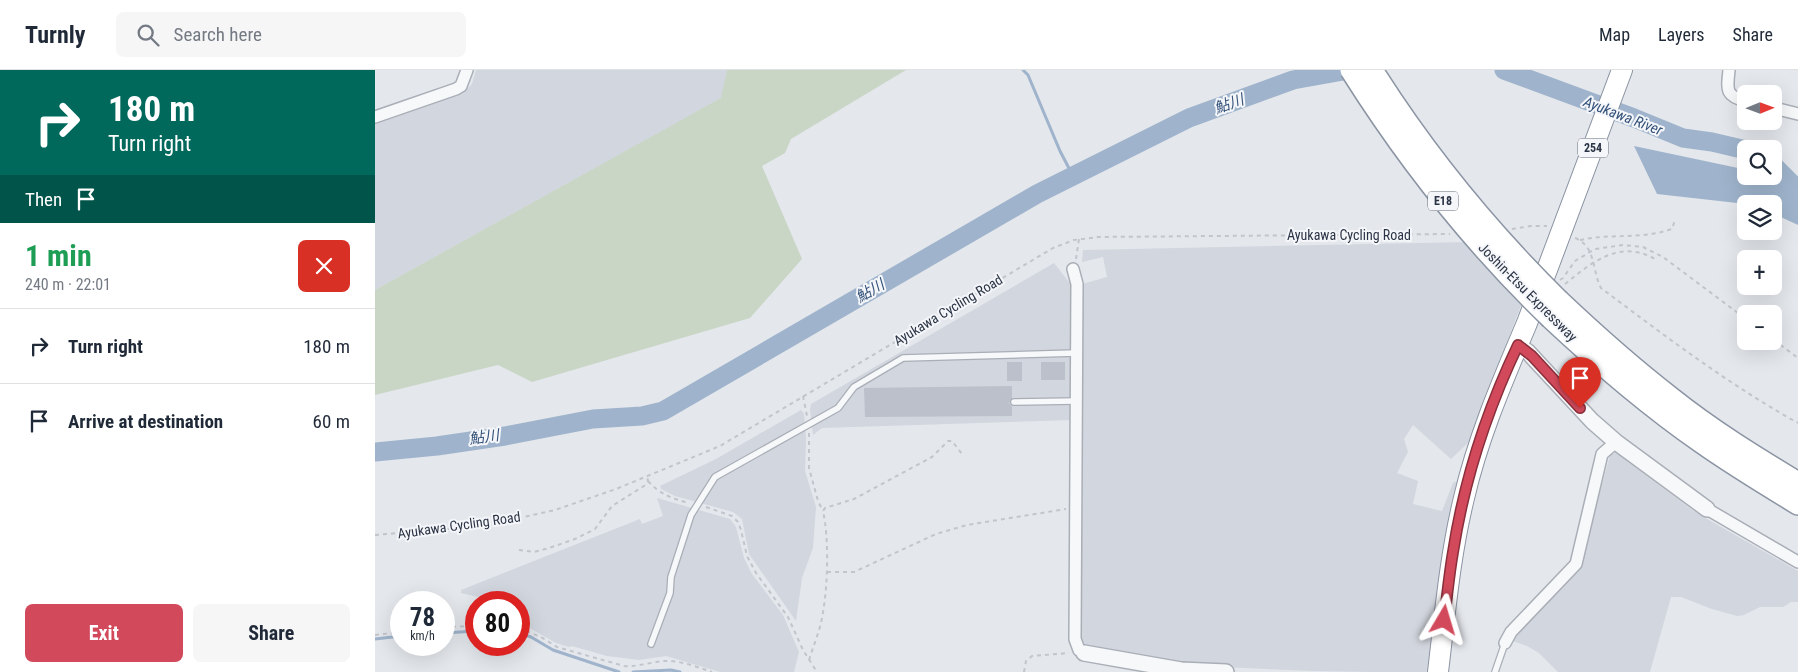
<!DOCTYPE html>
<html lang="en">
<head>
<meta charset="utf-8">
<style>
  body { margin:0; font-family:"Roboto Condensed","Noto Sans JP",sans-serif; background:#f6f6f7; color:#1f2937; height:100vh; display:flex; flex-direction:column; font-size:19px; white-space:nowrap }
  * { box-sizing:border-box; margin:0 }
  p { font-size:16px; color:#747a83 }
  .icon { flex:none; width:28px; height:28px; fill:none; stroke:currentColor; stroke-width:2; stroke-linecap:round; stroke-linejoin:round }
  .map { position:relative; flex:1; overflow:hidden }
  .details { display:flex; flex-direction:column; background:#fff; width:375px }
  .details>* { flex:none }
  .top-card { background:#00695c; color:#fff; overflow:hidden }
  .needle { width:32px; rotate:89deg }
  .tools { position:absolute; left:1362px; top:15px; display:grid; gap:10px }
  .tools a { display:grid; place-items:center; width:45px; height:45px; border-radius:8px; background:#fff; box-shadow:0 5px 20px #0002; font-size:25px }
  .speed { position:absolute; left:15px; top:521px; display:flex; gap:10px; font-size:25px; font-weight:700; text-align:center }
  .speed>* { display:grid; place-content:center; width:65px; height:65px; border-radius:50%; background:#fff; box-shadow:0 5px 20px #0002; line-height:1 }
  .speed small { font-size:12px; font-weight:400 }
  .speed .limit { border:8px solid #d22; background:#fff; color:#111 }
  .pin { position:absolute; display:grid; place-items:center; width:42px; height:42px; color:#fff; margin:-51px -21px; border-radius:50% 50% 50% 0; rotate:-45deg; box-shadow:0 0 5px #0007 }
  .pin .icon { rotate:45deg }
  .me { position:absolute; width:55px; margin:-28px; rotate:7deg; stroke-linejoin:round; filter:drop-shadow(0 0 4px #0008) }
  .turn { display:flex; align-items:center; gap:18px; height:105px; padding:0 25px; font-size:22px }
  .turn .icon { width:65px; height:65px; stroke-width:2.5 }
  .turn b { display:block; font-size:35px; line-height:42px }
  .then { display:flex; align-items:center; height:48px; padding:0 25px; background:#0003; gap:10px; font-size:19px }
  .round { display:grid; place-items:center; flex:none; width:52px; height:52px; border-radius:8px; background:#f6f6f7 }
  .head { display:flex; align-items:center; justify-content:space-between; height:85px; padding:0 25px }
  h1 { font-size:30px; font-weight:700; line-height:38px; color:#1e9e55 }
  .cta { display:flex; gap:10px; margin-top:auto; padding:10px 25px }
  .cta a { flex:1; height:58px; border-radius:8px; background:#d1495b; color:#fff; font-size:20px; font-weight:700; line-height:58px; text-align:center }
  .cta a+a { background:#f6f6f7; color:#1f2937 }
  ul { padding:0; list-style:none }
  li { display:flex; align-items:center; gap:15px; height:75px; padding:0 25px; border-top:1px solid #e0e1e3 }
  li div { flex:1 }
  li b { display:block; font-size:19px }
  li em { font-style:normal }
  header { display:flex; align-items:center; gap:30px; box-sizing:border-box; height:70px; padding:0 25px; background:#fff; border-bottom:1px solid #e0e1e3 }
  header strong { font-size:24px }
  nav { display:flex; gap:28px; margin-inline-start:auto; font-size:18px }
  .search { width:350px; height:45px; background:#f6f6f7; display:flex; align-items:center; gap:12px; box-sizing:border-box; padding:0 18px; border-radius:8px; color:#747a83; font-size:19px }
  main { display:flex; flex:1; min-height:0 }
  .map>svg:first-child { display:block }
</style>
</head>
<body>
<header>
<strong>Turnly</strong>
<div class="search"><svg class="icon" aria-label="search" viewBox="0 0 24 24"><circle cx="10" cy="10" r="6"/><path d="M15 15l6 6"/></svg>Search here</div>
<nav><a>Map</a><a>Layers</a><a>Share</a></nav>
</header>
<main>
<section class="details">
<div class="top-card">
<div class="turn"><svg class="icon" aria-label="right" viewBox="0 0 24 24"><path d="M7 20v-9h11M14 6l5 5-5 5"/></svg><div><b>180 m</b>Turn right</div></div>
<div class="then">Then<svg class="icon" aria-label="arrive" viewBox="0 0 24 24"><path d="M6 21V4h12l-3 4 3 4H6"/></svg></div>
</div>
<div class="head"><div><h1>1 min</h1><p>240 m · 22:01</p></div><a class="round" style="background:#d93025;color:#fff"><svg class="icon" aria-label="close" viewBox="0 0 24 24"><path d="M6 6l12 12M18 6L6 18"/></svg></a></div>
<ul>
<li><svg class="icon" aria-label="right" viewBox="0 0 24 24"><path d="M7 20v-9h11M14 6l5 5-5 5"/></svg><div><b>Turn right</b></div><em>180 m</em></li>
<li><svg class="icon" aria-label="arrive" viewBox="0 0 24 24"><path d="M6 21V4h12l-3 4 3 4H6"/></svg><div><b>Arrive at destination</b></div><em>60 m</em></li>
</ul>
<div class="cta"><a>Exit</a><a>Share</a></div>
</section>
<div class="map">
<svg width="1423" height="602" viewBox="0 0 1423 602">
  <rect width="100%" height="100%" fill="#e4e7ec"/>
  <g fill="#d2d6de">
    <path d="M101,0H352L347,28L0,220V54L87,24L97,14Z"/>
    <path d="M1093,172L1148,230L1094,372L1076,389L1038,355L1029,369L1033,382L1022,403L1043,411L1038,434L1067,441L1078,413L1086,409L1056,597L1051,602H998L938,601L800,595L712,578L704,568L707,214L732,207L728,187L707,192L708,180Z"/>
    <path d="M679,193L697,216V350L447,358L438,365L435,340L436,334Z"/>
    <path d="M426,340L429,344L431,369L430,401L441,437L438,478L427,508L421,551L374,484L367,449L358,442L300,426L286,419L285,416L341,389Z"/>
    <path d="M1241,383L1320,442L1423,501V532H1416L1408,537H1385L1369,545L1362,546L1337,539L1306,527H1296L1275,602H1183L1164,583L1152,576L1138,571L1140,566L1204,500L1235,385Z"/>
    <path d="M282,428L355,449L361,457L369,488L377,504L408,545L424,582L419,602H345L291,586L264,590L232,586L197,576L194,577L181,573L151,556L144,554V532H116L111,529L86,523V520L265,449L267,454L288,446Z"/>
  </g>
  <path fill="#c9d6c5" d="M352,0H531L416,69L410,83L387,96L427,189L375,248L157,312L123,295L0,325V220L346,28Z"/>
  <path fill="#9fb4cc" d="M1259,76L1363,98L1371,100V106H1389L1423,117V155L1399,144V134H1371L1282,124Z"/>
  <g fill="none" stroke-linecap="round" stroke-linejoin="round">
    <g stroke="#9fb4cc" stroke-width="3">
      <path d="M648,0L653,5L685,81L698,106"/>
      <path d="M69,563L101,561"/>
      <path d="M144,563L156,567L178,580L244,602"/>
      <path d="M0,569L26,566"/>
      <path d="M258,602L296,600L305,602"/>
    </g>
    <g stroke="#9fb4cc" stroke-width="19">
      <path d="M1129,0L1259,48L1308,68L1337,72L1371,80"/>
      <path d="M1399,96L1417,114L1423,126"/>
      <path d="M0,382L62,376L130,366L218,349L267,346L288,341L662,124L814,48L918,10L974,0"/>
    </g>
  </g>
  <g fill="#bbc0ca">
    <rect x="632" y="292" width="15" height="19"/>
    <rect x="666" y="292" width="24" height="18"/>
    <path d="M637,316V328L634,333L637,336V346L490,347L489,318Z"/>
  </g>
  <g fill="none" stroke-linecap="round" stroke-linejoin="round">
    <g stroke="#a9aeb7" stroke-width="8">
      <g id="service">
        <path d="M639,332L701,331"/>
        <path d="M276,574L295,523L296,507L316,445L340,407L463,338L479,317L528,288L701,283"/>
        <path d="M1120,602L1130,573"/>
      </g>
    </g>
    <g stroke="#a9aeb7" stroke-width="14">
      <g id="minor">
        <path d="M1354,0C1352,20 1350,26 1371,31"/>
        <path d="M1399,38L1423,44"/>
        <path d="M0,47L81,19L86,16L92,0"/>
        <path d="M698,199L702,214L700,569L704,580L709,583"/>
        <path d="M1332,439L1423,492"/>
        <path d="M1130,573L1136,562L1201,494L1227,384L1241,372"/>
      </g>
    </g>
    <g stroke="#a9aeb7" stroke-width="18">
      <g id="tertiary">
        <path d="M1143,275L1153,282L1217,351L1241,372L1332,439"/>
        <path d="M709,583L806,600L851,602"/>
      </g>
    </g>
    <g stroke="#8b94a3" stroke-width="22">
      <path id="trunk" d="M1063,602C1070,544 1075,485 1089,428C1103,367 1128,310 1152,253L1247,0"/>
    </g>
    <g stroke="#8b94a3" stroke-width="24">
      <g id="motorway">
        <path d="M1184,231C1220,265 1257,298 1296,328C1336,360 1380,387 1423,413"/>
        <path d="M1176,248C1223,292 1273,335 1326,372C1357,394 1390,414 1423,434"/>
      </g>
    </g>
    <g stroke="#c2c5cb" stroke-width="2" stroke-dasharray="4 4" stroke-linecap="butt">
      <path d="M1137,159L1156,156H1172"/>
      <path d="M1200,168C1221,176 1217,201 1226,218C1290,266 1353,314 1423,353"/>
      <path d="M1205,170C1237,163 1264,170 1297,159L1300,150"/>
      <path d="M701,189L704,169"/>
      <path d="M1185,210L1188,208L1200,191L1220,179L1248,175L1268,177L1288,187L1371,249"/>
      <path d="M1190,214C1217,192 1245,169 1280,189"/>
      <path d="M1399,270L1423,288"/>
      <path d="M428,326L432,346"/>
      <path d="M434,363V398L443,431L448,441"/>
      <path d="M273,411C286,425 296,428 314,433"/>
      <path d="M331,437L357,446L363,452L366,460L372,486L381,503L413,547L428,580L442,602"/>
      <path d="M0,465L83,458L122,453L180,440L241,419L345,376L678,178L699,170L723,167L1075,164"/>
      <path d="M144,480L159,482L174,478L200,469L220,459L237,436L269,416L273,411L272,406"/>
      <path d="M452,502H479L561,464L592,455L691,439"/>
      <path d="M69,557L101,556"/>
      <path d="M144,558L166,567L182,577L249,596C263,597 276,592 289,591C305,590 322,597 337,602"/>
      <path d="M0,565L26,562"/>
      <path d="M434,590C439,574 446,558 448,542C453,514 454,468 448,441L450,438L479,429L557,387L573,371H577L587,384"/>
      <path d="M649,602L651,591L657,586L694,583"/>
    </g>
    <use href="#service" stroke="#f7f8fa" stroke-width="5.5"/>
    <use href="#minor" stroke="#f7f8fa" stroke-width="11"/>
    <use href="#tertiary" stroke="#f7f8fa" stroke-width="15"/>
    <use href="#trunk" stroke="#fff" stroke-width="20"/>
    <use href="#motorway" stroke="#fff" stroke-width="21"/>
    <g stroke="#8b94a3" stroke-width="24" stroke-linecap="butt">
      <g id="motorway-bridge">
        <path d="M976,0C1034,92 1097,172 1176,248"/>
        <path d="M997,0C1050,84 1113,161 1184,231"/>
      </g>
    </g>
    <use href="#motorway-bridge" stroke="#fff" stroke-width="21"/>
  </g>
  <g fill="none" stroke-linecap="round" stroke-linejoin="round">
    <g stroke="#882f3b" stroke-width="12">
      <path id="route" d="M1069,550C1072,528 1074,505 1078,482C1089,411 1112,340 1143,275L1157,286L1205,338"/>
    </g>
    <use href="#route" stroke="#d1495b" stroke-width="9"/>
  </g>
  <g text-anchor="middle" stroke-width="4" stroke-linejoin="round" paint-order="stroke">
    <g fill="#f4f6f9" stroke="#676e7b" stroke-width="1">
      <rect x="1203" y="68.5" width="30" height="19" rx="4"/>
      <rect x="1053" y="121.5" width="30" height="19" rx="4"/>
    </g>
    <g font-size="12" font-weight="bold" fill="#2b3445">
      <text x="1218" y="82">254</text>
      <text x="1068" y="135">E18</text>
    </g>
    <g font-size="14" fill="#2b3445" stroke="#f4f6f9">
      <text x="974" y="170">Ayukawa Cycling Road</text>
      <text transform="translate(1153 222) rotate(45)" y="5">Joshin-Etsu Expressway</text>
      <text transform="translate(573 240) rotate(-31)" y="5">Ayukawa Cycling Road</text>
      <text transform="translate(84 455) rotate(-8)" y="5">Ayukawa Cycling Road</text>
    </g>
    <g font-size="15" font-style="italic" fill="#34527a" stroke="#f4f6f9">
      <text transform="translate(854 34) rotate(-20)" y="5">鮎川</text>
      <text transform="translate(1248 46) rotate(21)" y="5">Ayukawa River</text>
      <text transform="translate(495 221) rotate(-30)" y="5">鮎川</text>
      <text transform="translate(109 367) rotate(-8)" y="5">鮎川</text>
    </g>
  </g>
</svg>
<div class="tools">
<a><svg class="needle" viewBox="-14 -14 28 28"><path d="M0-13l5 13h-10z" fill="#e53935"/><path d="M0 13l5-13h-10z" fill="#747a83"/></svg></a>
<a><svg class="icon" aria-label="search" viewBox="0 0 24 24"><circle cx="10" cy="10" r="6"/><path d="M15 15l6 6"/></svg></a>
<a><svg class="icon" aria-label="layers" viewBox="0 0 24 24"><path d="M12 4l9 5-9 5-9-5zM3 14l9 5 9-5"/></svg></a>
<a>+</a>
<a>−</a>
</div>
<div class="speed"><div>78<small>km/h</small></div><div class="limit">80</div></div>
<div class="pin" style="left:1205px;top:338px;background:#d93025"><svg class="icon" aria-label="arrive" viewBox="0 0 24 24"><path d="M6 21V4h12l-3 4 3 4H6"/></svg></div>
<svg class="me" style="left:1069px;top:550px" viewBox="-20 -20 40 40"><path d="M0-17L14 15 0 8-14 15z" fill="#d1495b" stroke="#fff" stroke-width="4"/></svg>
</div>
</main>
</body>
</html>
